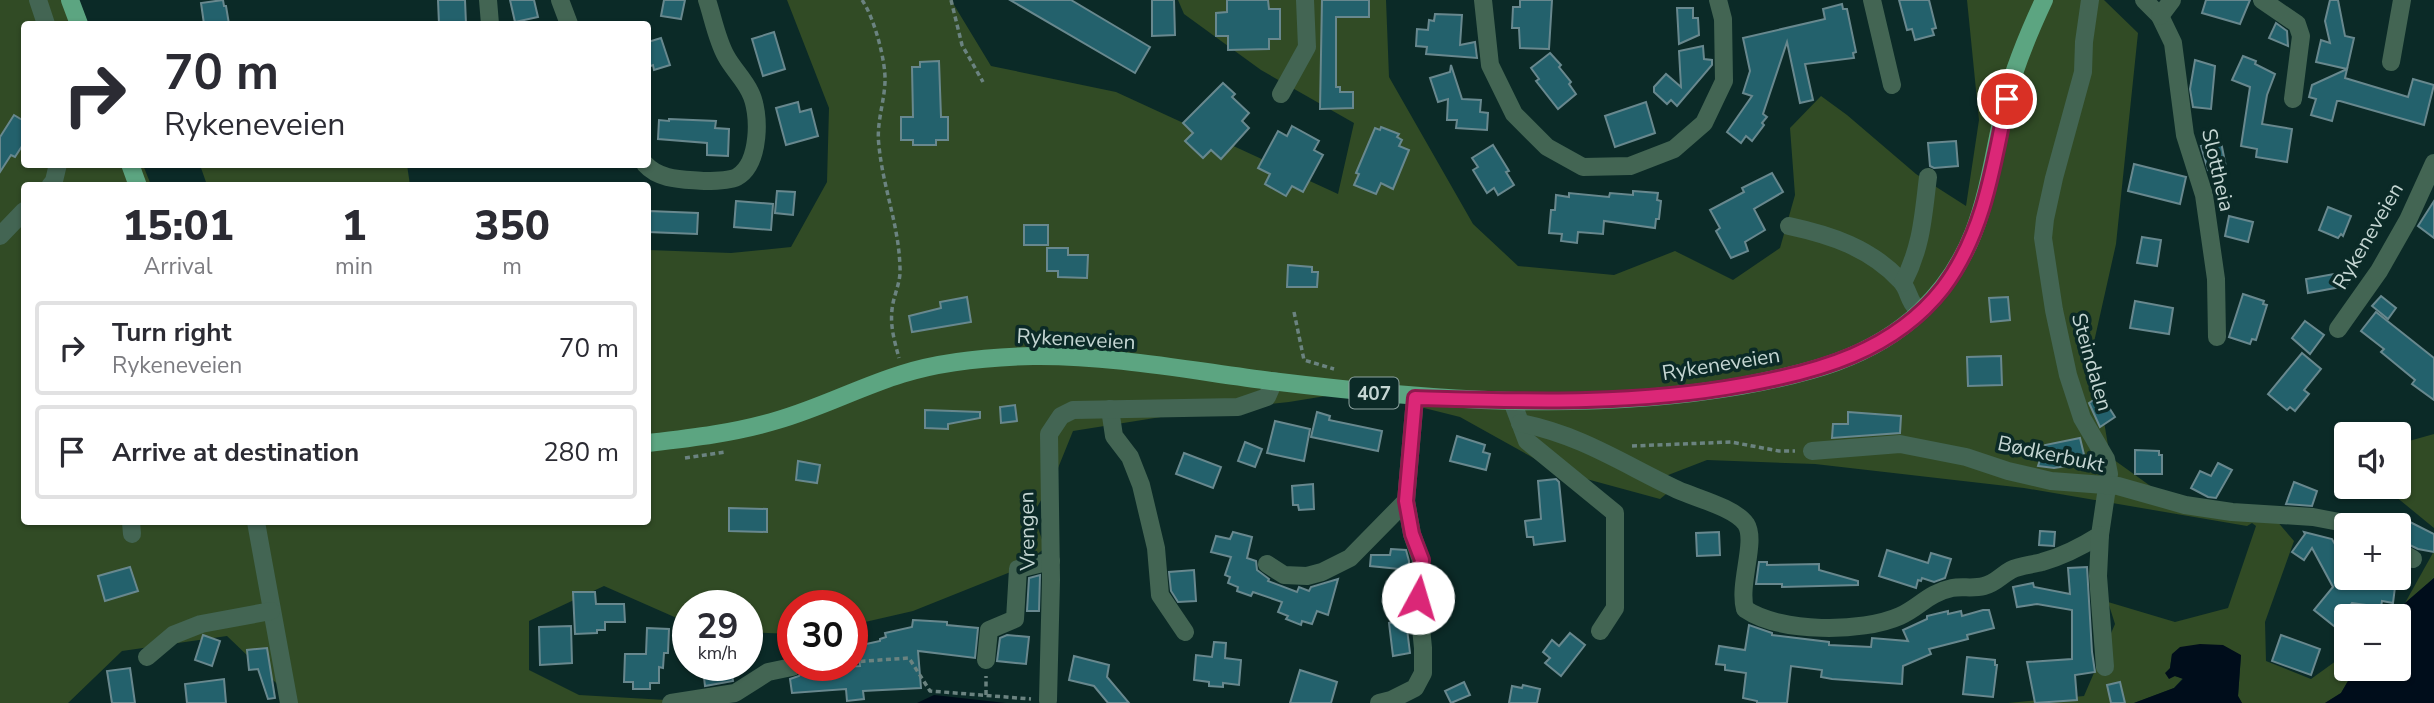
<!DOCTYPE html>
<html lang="en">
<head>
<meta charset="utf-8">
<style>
  body { margin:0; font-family:"Nunito Sans",sans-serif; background:#f7f7f7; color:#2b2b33; height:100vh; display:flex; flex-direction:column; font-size:26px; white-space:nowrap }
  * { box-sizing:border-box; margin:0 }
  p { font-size:23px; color:#7c7c81 }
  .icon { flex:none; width:38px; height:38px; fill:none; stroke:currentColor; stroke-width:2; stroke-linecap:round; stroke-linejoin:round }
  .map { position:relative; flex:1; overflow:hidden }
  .sheet { position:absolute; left:21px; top:182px; width:630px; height:343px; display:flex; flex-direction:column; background:#fff; border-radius:7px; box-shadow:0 2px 5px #0004 }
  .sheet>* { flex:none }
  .guide { position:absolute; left:21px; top:21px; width:630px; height:147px; border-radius:7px; box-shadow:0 2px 5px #0004; background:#fff; color:#2b2b33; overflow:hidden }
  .buttons { position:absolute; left:2334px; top:422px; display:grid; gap:14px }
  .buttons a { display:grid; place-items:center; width:77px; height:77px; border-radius:7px; background:#fff; box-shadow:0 2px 5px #0004; font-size:35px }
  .speed { position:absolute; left:672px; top:590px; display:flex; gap:14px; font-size:35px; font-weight:700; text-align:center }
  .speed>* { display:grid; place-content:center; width:91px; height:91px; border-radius:50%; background:#fff; box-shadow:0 2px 5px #0004; line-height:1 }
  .speed small { font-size:18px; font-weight:400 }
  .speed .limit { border:10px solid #d22; background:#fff; color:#111 }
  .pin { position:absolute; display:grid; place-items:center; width:60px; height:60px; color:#fff; margin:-30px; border:4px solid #fff; border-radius:50%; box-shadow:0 2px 7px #0007 }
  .me { position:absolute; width:77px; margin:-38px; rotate:6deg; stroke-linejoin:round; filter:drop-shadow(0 0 5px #0008) }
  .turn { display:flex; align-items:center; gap:24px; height:147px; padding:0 28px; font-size:32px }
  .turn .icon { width:91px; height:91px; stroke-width:2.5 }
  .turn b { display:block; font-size:49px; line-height:60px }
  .eta { display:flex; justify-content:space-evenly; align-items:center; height:119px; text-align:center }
  .eta b { font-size:42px; font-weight:800; line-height:49px }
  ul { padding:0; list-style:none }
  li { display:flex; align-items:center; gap:21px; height:94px; margin:0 14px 10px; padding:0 14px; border:4px solid #e1e1e2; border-radius:7px }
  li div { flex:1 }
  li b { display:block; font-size:26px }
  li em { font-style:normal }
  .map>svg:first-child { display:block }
</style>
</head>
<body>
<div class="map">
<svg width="2434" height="703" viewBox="0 0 2434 703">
  <rect width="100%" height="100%" fill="#0b2a27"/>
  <g fill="#314b25">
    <path d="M0,0H75L85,24H24V164L143,165L151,185L24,186V522H648V250L731,253L791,247L827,182L829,108L787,0H951L991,66L1116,92L1338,194L1354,123L1261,70L1184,14L1178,0H1386L1389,77L1473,224L1518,266L1614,275L1675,251L1733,280L1780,248L1795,195L1790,128L1821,96L1847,115L1916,174L1966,206L1979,120L1967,0H2104L2138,33L2116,244L2092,351L2110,457L2163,495L2270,513L2294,541L2265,622L2266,661L2311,679L2347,653V668L2355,669L2341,693L2325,703H2242L2238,696L2241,655L2172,654L2170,668L2174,676L2183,678L2174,688L2134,703H2008L2084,696L2115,624L2108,602L2175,622L2228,608L2256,526L2252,523L2247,526L2024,488L1815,464L1707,460L1663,477L1671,490L1660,499L1557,471L1460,417L1356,391L1289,402L1180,414L1073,431L1054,478L1033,514L1045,548L1018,569L913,611L852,625V606H793V634L747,632V606H688V623L604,586L529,621V670L579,695L718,703H297L227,636L122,651L68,703H0Z"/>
    <path d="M200,165H407L410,185H207Z"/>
    <path d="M2434,434V528L2384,487L2399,486V455L2409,441Z"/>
    <path d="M2434,551V578L2405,603Z"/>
  </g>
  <g fill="#000d1b">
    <path d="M2434,578V703H2325L2341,693L2355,669L2399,668V616H2390Z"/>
    <path d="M2200,644L2223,645L2241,655L2238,696L2242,703H2134L2174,688L2183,679L2175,676L2169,679L2165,673L2170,668L2172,654L2180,647Z"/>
    <path d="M934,695L1006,703H917Z"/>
  </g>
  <g fill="#23616c" stroke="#68888e" stroke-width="2">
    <path d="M223,0L224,6H226L229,24H204L201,3Z"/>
    <path d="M438,0H465L466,24H439Z"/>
    <path d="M510,0H534L538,17L515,22Z"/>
    <path d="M664,0H685L681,19L661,16Z"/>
    <path d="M1010,0H1071L1150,47L1135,73Z"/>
    <path d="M1152,0H1174L1175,35L1152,36Z"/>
    <path d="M1227,0H1268L1269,9H1280V39H1269V49L1228,50V36H1216V13L1227,12Z"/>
    <path d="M1322,0H1369V17H1336V87H1340V92H1353V108L1320,109Z"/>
    <path d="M1520,0H1552L1549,49L1520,48L1519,28H1512L1513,7H1520Z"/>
    <path d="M1899,0H1929L1936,28L1932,29L1934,35L1915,40L1912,29L1907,30Z"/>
    <path d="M2206,0H2250L2240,24L2202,13Z"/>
    <path d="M2330,0H2338L2345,36L2354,38L2347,69L2316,62L2321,40L2330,43L2325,21Z"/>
    <path d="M1842,4L1843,9H1847L1856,52L1853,53L1854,58L1805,64L1813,100L1800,103L1787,42L1763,114L1767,117L1762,123L1764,125L1752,141L1746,136L1741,143L1727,132L1752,96L1743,93L1750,71L1743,38L1825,19L1823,9Z"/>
    <path d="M1677,8H1693V18H1698L1699,35L1679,44Z"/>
    <path d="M1435,14L1462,15L1460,45L1475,42L1477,58L1426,54L1427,47L1416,46L1417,29L1428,30L1429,20L1434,21Z"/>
    <path d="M2276,23L2287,31L2288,46L2269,38Z"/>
    <path d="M774,32L785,69L763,76L752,39Z"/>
    <path d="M661,38L670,65L654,70L653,65L648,67V42Z"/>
    <path d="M1703,46L1704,59L1712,60V65L1677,106L1671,100L1667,104L1654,92V87L1666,74L1681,87L1679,51Z"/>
    <path d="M1550,53L1561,65L1559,67L1571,82L1569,84L1576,94L1558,109L1536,81L1539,79L1531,68Z"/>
    <path d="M2243,56L2256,61L2255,64L2275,74L2267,95L2262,124L2292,129L2287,162L2256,157L2257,149L2241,146L2250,87L2232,80Z"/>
    <path d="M2195,60L2215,66L2211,109L2193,107L2190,89Z"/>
    <path d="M939,61L941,117H948V140H936V145H913V140H901V117H913L912,67H920V62Z"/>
    <path d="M1451,65L1462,99L1481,100L1480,112L1488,113L1487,130L1456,128L1457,120H1447L1448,99L1438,102L1430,78L1450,72Z"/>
    <path d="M2347,69L2345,78L2408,97L2413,79L2434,85L2424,125L2340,101H2337L2332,121L2311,115L2316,99L2309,97L2312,85Z"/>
    <path d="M1223,83L1235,94L1232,97L1249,113L1242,121L1249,128L1221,159L1211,150L1203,158L1185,141L1193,133L1183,123Z"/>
    <path d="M798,102L800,112L811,109L818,136L786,145L776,108Z"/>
    <path d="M1646,102L1655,133L1615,147L1605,116Z"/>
    <path d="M14,115L24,121V143L15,157L11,155L0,172V137Z"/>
    <path d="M669,119L716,121L715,128L729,129L728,156L707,155V143L658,139L659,120L669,121Z"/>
    <path d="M1292,126L1319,141L1314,150L1323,155L1303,192L1292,186L1286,196L1265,184L1270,174L1258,168L1278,131L1287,136Z"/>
    <path d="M1381,127L1399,134L1397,137L1402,140L1399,146L1409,150L1393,189L1381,183L1376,194L1354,185L1359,174L1356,173L1375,128L1380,130Z"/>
    <path d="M1956,141L1958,166L1934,168L1930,166L1928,143Z"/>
    <path d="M2221,142L2226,167L2208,170L2201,146Z"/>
    <path d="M1493,145L1509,171L1506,172L1514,185L1498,195L1494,188L1487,193L1473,170L1478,167L1472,158Z"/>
    <path d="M2134,164L2186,177L2180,204L2128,191Z"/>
    <path d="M1772,173L1783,192L1754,209L1765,230L1745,242L1748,251L1731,258L1716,231L1720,228L1710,210L1744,192L1742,188Z"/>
    <path d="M777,191L795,192L793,215L775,213Z"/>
    <path d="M1633,191L1658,193L1657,200L1661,201L1659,219H1656L1655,228L1604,221L1603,234L1578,232L1577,243L1561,241L1562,234L1549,233L1551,210H1555L1556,195L1569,197V193L1609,197L1610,193L1633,195Z"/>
    <path d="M736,201L773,204L771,230L734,227Z"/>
    <path d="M2434,201V238L2418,226Z"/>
    <path d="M2328,207L2351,216L2343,236L2341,234L2338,238L2319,230Z"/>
    <path d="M649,211L698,213L697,234L648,232Z"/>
    <path d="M2229,216L2253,222L2248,242L2225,236Z"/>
    <rect x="1024" y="225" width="24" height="20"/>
    <path d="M2142,237L2161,240L2157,266L2137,263Z"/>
    <path d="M1047,248H1068V255H1088L1087,278L1058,277V271H1047Z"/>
    <path d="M1288,265L1312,267V272H1318L1317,287H1287Z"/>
    <path d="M2357,270L2346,286L2308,293L2306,279Z"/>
    <path d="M2243,294L2264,301L2263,304L2267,305L2256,340L2252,339L2250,344L2229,337Z"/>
    <path d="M2381,296L2396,308L2388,319L2372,306Z"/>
    <path d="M967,297L971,322L912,332L909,316L941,308L940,302Z"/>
    <path d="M2008,297L2010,320L1991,322L1989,298Z"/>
    <path d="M2135,301L2173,308L2169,334L2130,328Z"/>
    <path d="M2376,312L2434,358V400L2412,384L2415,380L2381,352L2384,349L2361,331Z"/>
    <path d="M2305,321L2324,335L2310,354L2292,338Z"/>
    <path d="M2302,353L2321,369L2304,390L2309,394L2295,411L2290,407L2287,410L2268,394Z"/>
    <path d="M2001,356L2002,385L1968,386L1967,357Z"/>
    <path d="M2101,395L2115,417L2100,427L2089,403Z"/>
    <path d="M1015,405L1017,421L1001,423L1000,407Z"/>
    <path d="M925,410L980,412V418L948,424V429L925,428Z"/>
    <path d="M1317,412L1330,416L1329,420L1382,431L1378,451L1311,437Z"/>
    <path d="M1848,412L1901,416L1900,433L1832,438L1833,424H1848Z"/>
    <path d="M1275,421L1310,429L1304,461L1267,453Z"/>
    <path d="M1457,436L1485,445L1483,452L1490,454L1486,470L1450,461Z"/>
    <path d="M2080,438L2086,463L2054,468L2038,466L2045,445Z"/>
    <path d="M1245,442L1262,449L1255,467L1238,461Z"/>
    <path d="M2135,450L2159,451V455H2162V474H2135Z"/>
    <path d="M1184,453L1221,467L1213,488L1176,474Z"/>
    <path d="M798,461L820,465L817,483L796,480Z"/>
    <path d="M2218,463L2232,470L2216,498L2208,497L2191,488L2200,471L2211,476Z"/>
    <path d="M1556,479L1559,482L1565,541L1534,545L1533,537H1527L1525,521L1541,519L1538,481Z"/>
    <path d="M2294,482L2317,491L2312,506L2286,504Z"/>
    <path d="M1313,484L1314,509L1299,510L1298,505H1293L1292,486Z"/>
    <path d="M729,508L767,509V532L729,531Z"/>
    <path d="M2406,520L2434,534V552L2418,549L2399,540V522L2404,524Z"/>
    <path d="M2040,531L2055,532L2054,546L2039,545Z"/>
    <path d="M1233,532L1252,537L1247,558L1256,561L1257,570L1269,579L1268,581L1297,592L1299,587L1309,591L1311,587L1338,579L1328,615L1317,611L1312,624L1302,621L1301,625L1286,619L1288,616L1278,612L1282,602L1253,592L1251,596L1237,591L1238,587L1228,583L1230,577L1225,575L1231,557L1211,552L1216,536L1230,539Z"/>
    <path d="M1719,532L1720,555L1697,556L1696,533Z"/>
    <path d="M2304,532L2332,539L2347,566V578L2396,579L2393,603L2382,601L2381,607L2352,603L2334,626L2314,610L2333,587L2312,548L2304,560L2292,552L2305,534Z"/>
    <path d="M1391,549L1406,550L1409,561V570L1370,566L1371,555H1390Z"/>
    <path d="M1887,550L1928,563L1931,553L1951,559L1945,578L1934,582L1922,578L1921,581L1918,580L1916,588L1879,576Z"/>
    <path d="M1759,562H1767V565L1819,564V570L1858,581V585L1782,587V584H1756Z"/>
    <path d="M130,567L138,591L105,601L98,576Z"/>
    <path d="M2087,567L2092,652L2095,672L2075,675L2077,700L2035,703L2027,662L2072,659V610L2037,604L2017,607L2013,587L2033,583L2034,587L2070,594L2068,568Z"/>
    <path d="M1194,570L1196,601L1178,602L1171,591L1169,572Z"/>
    <path d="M1040,575L1039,611H1027L1029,578Z"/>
    <path d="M573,592H595L596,604H624L625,622H605V630H597V633L575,634Z"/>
    <path d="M1983,610H1989L1994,628L1967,635L1968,639L1929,649L1931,654L1903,666L1902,684L1832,679L1821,677L1822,670L1791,666L1787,703H1757V701L1743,698L1746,673L1725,670V665L1716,664L1719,646L1745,650L1749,625L1772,633V635L1829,642V645L1871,647L1872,638L1908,641L1903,630L1927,619V616L1948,611V614L1961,611L1962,616Z"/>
    <path d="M913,620L947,622V625L978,628L975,658L918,651L921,688L863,691L864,699L847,701L846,689L792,693L790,679L799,676L803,669L860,666L857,646L880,641V639L886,637L885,633L912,627Z"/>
    <path d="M1406,621L1410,653L1393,656L1389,623Z"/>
    <path d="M571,626L572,663L540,665L539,627Z"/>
    <path d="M647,628L669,629L668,653H664L663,668L659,667V683H650V689H633V682H624L625,654H646Z"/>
    <path d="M1570,633L1585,645L1561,676L1545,663L1550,658L1543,652L1552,640L1559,646Z"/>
    <path d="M203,635L220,641L212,666L195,660Z"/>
    <path d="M1007,635L1029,637L1026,664L997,661L1000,638Z"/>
    <path d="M2281,635L2320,649L2311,675L2272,661Z"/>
    <path d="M1214,642L1226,643L1225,658L1241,660L1239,685L1223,683V687L1209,686V682L1194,680L1196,655L1212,657Z"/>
    <path d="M267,648L275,698L268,699L258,669L249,670L247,650Z"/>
    <path d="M1074,656L1109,665L1107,677L1129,703H1108L1094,686L1069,680Z"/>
    <path d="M1967,657L1995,660V665H1997L1993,697L1963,694Z"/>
    <path d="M731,666L733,681L705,686L703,669Z"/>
    <path d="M130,668L135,703H112L107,671Z"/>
    <path d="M1300,670L1337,682L1331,703H1290Z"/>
    <path d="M224,679L226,703H187L185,684Z"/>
    <path d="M1464,682L1470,695L1451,703L1445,691Z"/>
    <path d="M2120,682L2125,703H2111L2107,685Z"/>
    <path d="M1523,685L1540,689L1537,703H1509L1512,686L1522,688Z"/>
  </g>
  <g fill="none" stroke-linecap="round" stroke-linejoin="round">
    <g stroke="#6b8380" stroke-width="3.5" stroke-dasharray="5 3.5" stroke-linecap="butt">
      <path d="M862,0C874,17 886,61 885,82C884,104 876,124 879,146C883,188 899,225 900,268C901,283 893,296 892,310C890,327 895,343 899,358"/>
      <path d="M951,0L962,45L983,82"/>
      <path d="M1294,312L1304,360L1334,369"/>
      <path d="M1632,446L1731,442L1779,451H1795"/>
      <path d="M685,458L725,452"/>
      <path d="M852,662L909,658L930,691L1031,699"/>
      <path d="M808,666L817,665"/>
      <path d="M986,695V676"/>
    </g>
    <g stroke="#436553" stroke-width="18">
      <path d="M38,0L46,24"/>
      <path d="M488,0L490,24"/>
      <path d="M560,0L569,24"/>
      <path d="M1483,0L1490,65L1514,114L1547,147L1583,167L1630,166L1674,149L1704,123L1724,81L1723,19L1718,0"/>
      <path d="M1872,0L1892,85"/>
      <path d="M2144,0L2160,16L2173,43L2185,135L2204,195L2216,279L2217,337"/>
      <path d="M2262,0L2297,24L2301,36L2293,99"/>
      <path d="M2160,16L2172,0"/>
      <path d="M2391,62L2402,0"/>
      <path d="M1281,94L1307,47L1305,0"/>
      <path d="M645,164C660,181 685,179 705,181C714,181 729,181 737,177C760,164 761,113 750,92C744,79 733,69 726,56C717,40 713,18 707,0"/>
      <path d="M50,186L54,181L58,164"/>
      <path d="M1789,226C1831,235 1870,248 1900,280C1910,290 1907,301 1920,312"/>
      <path d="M0,236L24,211"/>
      <path d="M1903,283C1922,246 1923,217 1928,177"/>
      <path d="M2338,329L2379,271L2408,220L2434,163"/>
      <path d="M1512,401L1527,441L1615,513V608L1600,631"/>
      <path d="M1110,409L1114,436L1130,457L1141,485L1156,548L1160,595L1185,632"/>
      <path d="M1520,423C1581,435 1623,464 1678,490C1696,498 1735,508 1746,524C1757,541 1738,584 1745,609C1780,633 1862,633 1900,616C1920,607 1928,593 1952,588C1962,586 1973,589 1984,586C1996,583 2000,576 2011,570C2020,565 2032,565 2042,562C2064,556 2081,547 2100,535L2109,474L2106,459L2082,418L2068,375L2054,310L2043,238L2045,219L2054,178L2083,72L2084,42L2090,0"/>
      <path d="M1812,451L1900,444L1966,457L2008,471L2051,481L2118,486L2185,505L2232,512L2313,517L2355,525"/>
      <path d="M131,522L132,534"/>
      <path d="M256,522L289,703"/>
      <path d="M2100,535L2098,576L2105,667"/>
      <path d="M2399,551L2413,559"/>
      <path d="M1267,564L1284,575L1307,576L1322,572L1350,558L1406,501L1415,398"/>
      <path d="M147,657L173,635L201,624L271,611"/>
      <path d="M986,660L989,630L1015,619L1018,569L1051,561"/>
      <path d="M1048,700L1051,580L1049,434L1061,416L1073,410L1238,407L1267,397L1274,381"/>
      <path d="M671,703L735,693L768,672L792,667"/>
      <path d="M1379,703L1391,700L1415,688L1423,673V648L1418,598L1421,560L1412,534L1406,501"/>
    </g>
    <g stroke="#5ca581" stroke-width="18">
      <path d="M70,0L79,24"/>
      <path d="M130,164L138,186"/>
      <path d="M648,443C691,438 735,433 778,420C820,408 860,387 902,374C943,361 990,357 1033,356C1112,355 1193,371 1271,381C1427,400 1585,413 1741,386C1806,374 1871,359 1921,311C1985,250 1987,180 2006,100C2015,65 2029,32 2044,0"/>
    </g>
  </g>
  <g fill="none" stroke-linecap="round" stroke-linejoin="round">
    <g stroke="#8e194d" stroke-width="18">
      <path id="route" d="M1418,598L1422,560L1412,534L1406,501L1415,398C1525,401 1634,405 1743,385C1818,372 1894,351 1943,288C1984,234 1994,164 2007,99"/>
    </g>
    <use href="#route" stroke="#db2777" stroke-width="12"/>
  </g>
  <g text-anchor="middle" stroke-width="7" stroke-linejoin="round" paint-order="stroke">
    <rect fill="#0b2a27" stroke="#8da29f" stroke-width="2" x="1349.5" y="377.5" width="49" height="31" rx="5"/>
    <g font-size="19" font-weight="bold" fill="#c5d6d3">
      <text x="1374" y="400">407</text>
    </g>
    <g font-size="21" fill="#c5d6d3" stroke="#0b2a27">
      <text transform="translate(2218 170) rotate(77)" y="7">Slottheia</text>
      <text transform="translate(2368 236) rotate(-60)" y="7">Rykeneveien</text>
      <text transform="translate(1076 339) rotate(3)" y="7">Rykeneveien</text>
      <text transform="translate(2092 362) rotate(74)" y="7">Steindalen</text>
      <text transform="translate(1721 364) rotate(-9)" y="7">Rykeneveien</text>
      <text transform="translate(2051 454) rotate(12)" y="7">Bødkerbukt</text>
      <text transform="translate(1027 531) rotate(-91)" y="7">Vrengen</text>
    </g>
  </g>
</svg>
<div class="buttons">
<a><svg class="icon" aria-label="sound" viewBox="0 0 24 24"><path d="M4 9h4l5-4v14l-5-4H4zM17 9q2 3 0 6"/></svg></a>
<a>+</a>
<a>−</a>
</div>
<div class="speed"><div>29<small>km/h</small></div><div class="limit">30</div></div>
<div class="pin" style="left:2007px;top:99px;background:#d93025"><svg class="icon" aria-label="arrive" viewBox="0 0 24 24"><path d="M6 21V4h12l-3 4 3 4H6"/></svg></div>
<svg class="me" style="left:1418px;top:598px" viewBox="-20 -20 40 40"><circle r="19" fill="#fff"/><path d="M0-13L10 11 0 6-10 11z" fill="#db2777"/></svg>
<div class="guide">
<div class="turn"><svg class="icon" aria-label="right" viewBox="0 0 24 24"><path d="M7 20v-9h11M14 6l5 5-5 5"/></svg><div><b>70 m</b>Rykeneveien</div></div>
</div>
<section class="sheet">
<div class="eta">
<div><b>15:01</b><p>Arrival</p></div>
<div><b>1</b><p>min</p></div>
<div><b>350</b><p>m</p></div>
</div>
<ul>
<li><svg class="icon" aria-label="right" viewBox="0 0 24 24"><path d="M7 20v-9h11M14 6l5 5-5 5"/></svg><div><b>Turn right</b><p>Rykeneveien</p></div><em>70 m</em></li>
<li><svg class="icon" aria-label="arrive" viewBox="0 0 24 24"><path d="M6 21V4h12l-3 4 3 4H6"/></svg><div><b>Arrive at destination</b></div><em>280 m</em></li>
</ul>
</section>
</div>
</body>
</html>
